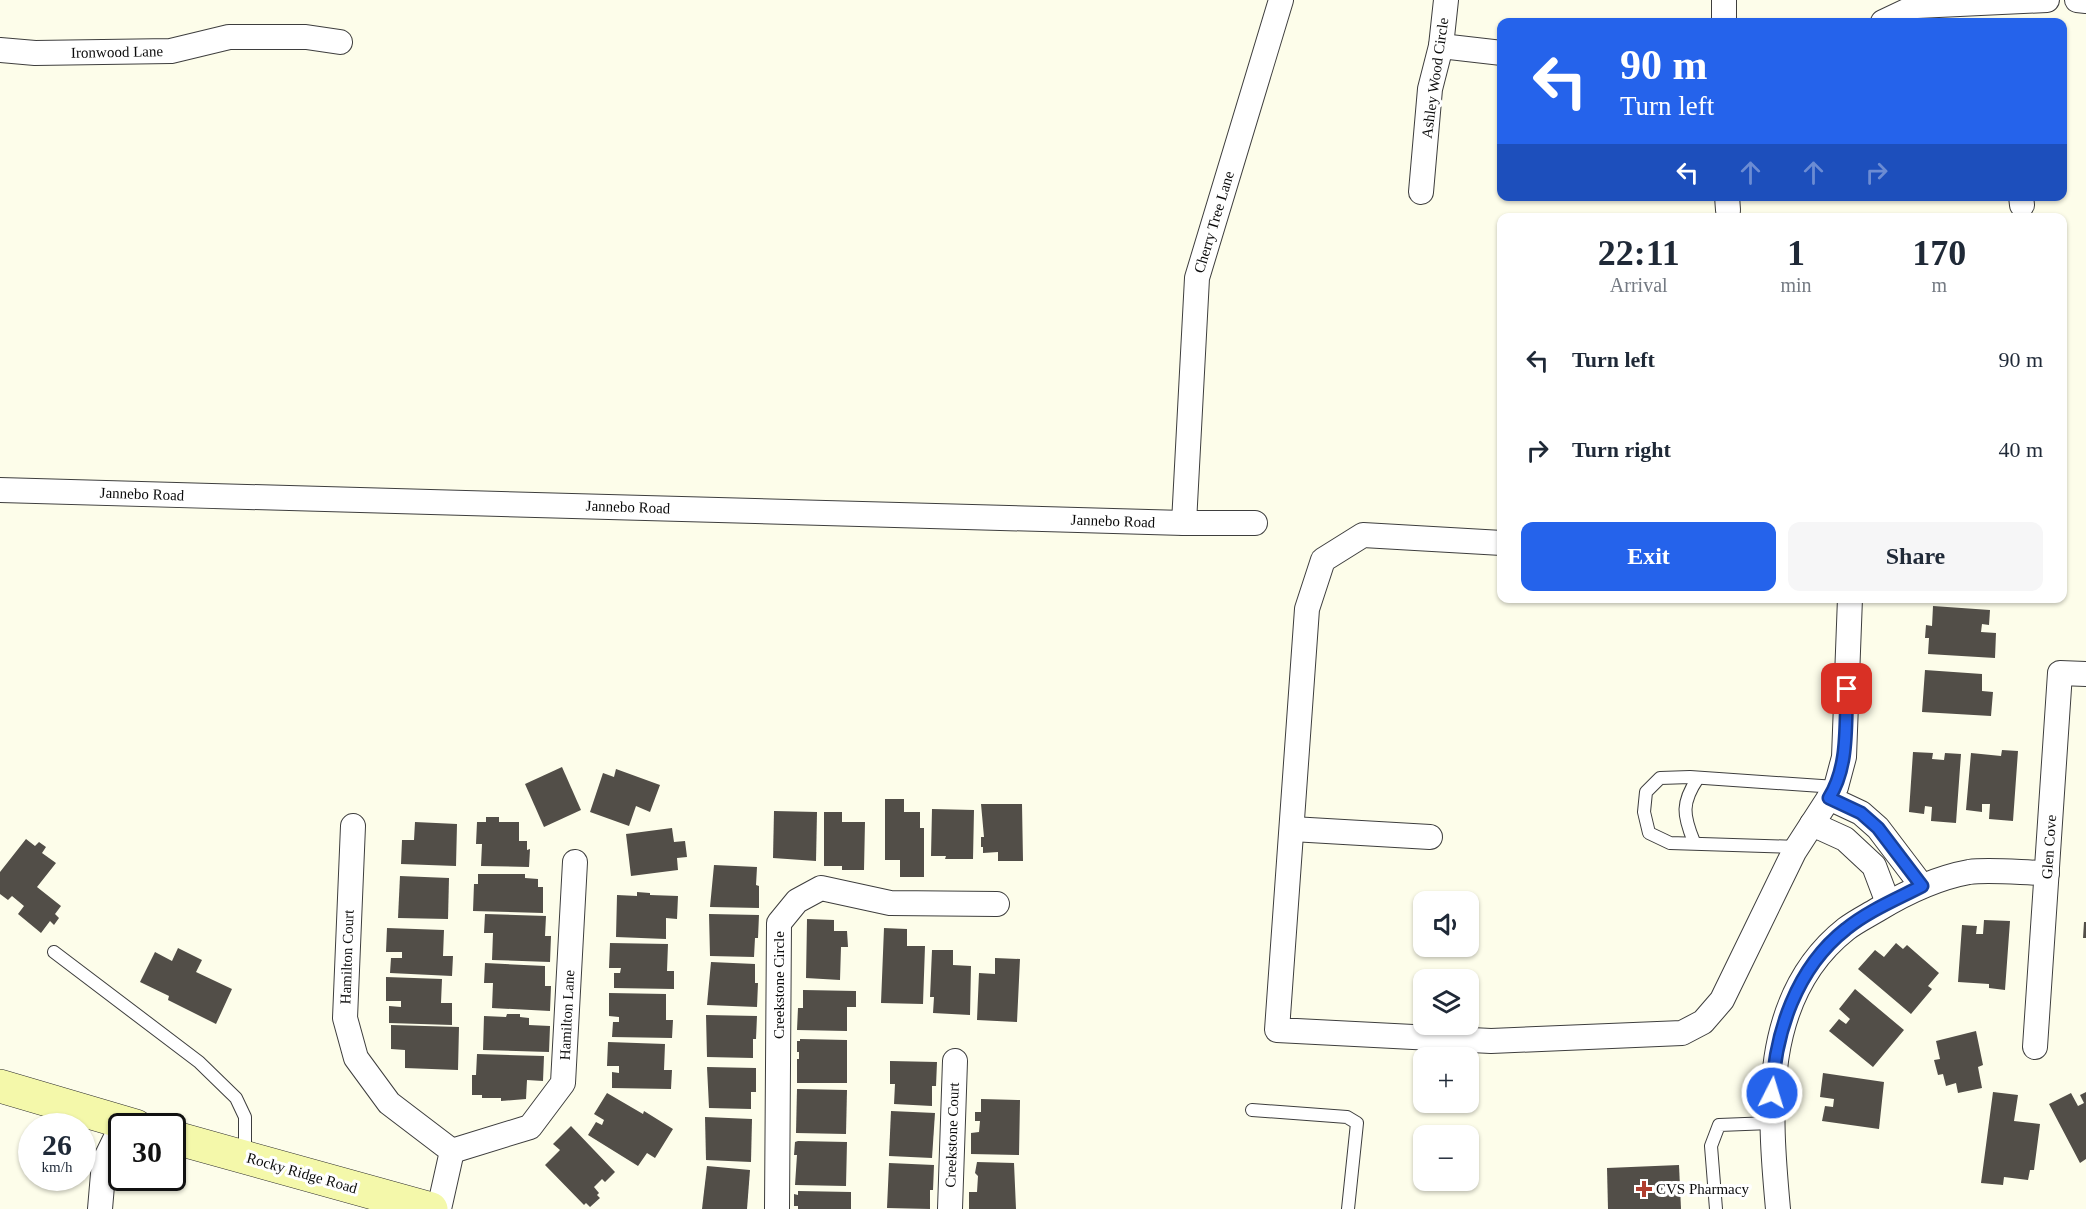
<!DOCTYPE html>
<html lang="en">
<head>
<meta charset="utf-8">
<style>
  body { margin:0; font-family:Georgia,serif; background:#f6f6f7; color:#1f2937; height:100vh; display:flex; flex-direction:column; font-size:22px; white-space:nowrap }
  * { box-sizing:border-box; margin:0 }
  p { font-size:20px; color:#747a83 }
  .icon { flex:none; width:33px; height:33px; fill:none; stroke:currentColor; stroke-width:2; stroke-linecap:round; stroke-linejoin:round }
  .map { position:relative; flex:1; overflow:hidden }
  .details { position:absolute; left:1497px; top:213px; width:570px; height:390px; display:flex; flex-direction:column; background:#fff; border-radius:12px; box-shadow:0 2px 4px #0004 }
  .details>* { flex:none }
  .top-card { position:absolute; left:1497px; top:18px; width:570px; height:183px; border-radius:12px; box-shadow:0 2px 4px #0004; background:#2563eb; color:#fff; overflow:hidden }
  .controls { position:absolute; left:1413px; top:891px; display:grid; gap:12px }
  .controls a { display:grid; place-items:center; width:66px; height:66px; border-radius:12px; background:#fff; box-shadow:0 2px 4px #0004; font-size:30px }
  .speed { position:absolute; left:18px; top:1113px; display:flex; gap:12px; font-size:30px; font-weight:700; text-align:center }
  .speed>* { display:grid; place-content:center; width:78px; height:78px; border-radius:50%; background:#fff; box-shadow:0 2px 4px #0004; line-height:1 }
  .speed small { font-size:15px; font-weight:400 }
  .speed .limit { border:3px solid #111; border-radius:9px; background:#fff; color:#111 }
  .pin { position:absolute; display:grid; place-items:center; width:51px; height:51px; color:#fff; margin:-26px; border-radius:12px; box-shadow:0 3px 9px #0006 }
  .me { position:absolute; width:66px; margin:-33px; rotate:5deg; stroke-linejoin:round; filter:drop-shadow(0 0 4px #0008) }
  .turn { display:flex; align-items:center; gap:21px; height:126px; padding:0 24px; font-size:27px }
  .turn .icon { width:78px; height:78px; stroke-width:2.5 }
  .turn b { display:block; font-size:42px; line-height:51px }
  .lanes { display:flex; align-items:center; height:57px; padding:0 24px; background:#0003; justify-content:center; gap:30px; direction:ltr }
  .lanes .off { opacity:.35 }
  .eta { display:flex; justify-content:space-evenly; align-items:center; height:102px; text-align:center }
  .eta b { font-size:36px; font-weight:700; line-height:42px }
  .button { display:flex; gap:12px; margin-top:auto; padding:12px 24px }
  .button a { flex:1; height:69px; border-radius:12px; background:#2563eb; color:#fff; font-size:24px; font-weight:700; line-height:69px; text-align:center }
  .button a+a { background:#f6f6f7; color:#1f2937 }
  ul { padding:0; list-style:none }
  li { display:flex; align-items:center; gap:18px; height:90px; padding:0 24px }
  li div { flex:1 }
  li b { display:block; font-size:22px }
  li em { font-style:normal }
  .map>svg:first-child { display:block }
</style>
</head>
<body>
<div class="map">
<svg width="2086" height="1209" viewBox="0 0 2086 1209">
  <rect width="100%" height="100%" fill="#fdfdea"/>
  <g fill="#524e48">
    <path d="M1933,606L1990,610L1989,625L1982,624L1981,632L1996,633L1995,658L1928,654L1929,638H1925L1926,625L1932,626Z"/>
    <path d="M1925,670L1982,674V691L1993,692L1991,716L1922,712Z"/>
    <path d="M2002,750L2018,751L2013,821L1989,819L1990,804H1982V812L1966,810L1971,753L2001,756Z"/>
    <path d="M1913,752L1933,753L1932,759L1944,760L1945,753L1961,754L1956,823L1931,821L1932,807L1925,806L1924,814L1909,812Z"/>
    <path d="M562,767L581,810L544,827L525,784Z"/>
    <path d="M616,769L660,785L650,812L636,806L629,826L590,812L603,773L614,777Z"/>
    <path d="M885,799H904V812H920V828H924V877H900V860H885Z"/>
    <path d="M981,804H1022L1023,861H998V852L983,853V847H981V837H984Z"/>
    <path d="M932,809L974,810L973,859H945L946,856H931Z"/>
    <path d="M774,811L817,812L816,861L773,858Z"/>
    <path d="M824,812H842V822H865L864,870H842V866H824Z"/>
    <path d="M486,817H499V822H519V841H527V850L530,849L529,867L481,866L482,844H476L477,822H486Z"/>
    <path d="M415,822L457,824L456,866L401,864L402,840H414Z"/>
    <path d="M672,828L674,842L685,841L687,857L677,858L678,870L631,876L626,834Z"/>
    <path d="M26,839L35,846L39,842L46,847L42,853L56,863L37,887L61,906L55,914L59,918L54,925L50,921L41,933L18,914L24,906L12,896L8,900L0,894V872Z"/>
    <path d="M714,865L757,867L756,885L759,886V908L710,907Z"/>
    <path d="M478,874H525V878L538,879V887H543V913L473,911L474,884H478Z"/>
    <path d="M400,876L449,878L448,919L398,918Z"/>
    <path d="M637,892L650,893V895L678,896L677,919L666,918V939L616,937L617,895L637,896Z"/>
    <path d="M485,914L546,916L545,936H551L550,962L492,960L493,933H484Z"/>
    <path d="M709,914L759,915L758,938H755L754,957L710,956Z"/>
    <path d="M807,919L834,920V931H847L848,947H841L840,980L806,978Z"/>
    <path d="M1984,920L2010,921L2005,990L1989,988V984L1958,982L1962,925L1977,926L1976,934H1983Z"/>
    <path d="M2084,922H2086V938H2083Z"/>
    <path d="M387,928L444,930L443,956H453L452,976L390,973L391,958H402V952H386Z"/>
    <path d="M884,928L907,929V946H925L923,1004L881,1003Z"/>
    <path d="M610,943L668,944L667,971H674V989L614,988V973H620L621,968H609Z"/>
    <path d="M1896,943L1903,949L1907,945L1939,973L1928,986L1932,989L1911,1014L1858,969L1875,950L1884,957Z"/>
    <path d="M178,948L202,960L196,972L232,989L216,1024L168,1000L169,996L140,982L155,952L172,961Z"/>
    <path d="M932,950H953V965L971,966L970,1015L933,1013L934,997H930Z"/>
    <path d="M995,958L1020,959L1017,1022L977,1020L979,973L995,974Z"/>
    <path d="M711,962L755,964V983H758L757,1007L707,1005Z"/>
    <path d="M485,963L545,966V986H551L550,1011L492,1008L493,983H484Z"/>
    <path d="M386,977L442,979L441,1003H452V1025L389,1023V1006L401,1007V1001H386Z"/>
    <path d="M1855,989L1904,1030L1873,1067L1829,1031L1839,1019L1846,1024L1850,1019L1839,1009Z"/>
    <path d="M803,990L856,991V1007H847V1031L797,1030L798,1008H803Z"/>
    <path d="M609,993L666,994V1020H673L672,1038L612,1037L613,1022H619V1017L609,1016Z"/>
    <path d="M507,1014H520V1017L529,1018V1025L550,1026L549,1052L483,1050L484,1016L506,1017Z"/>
    <path d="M706,1015L757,1016L756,1039H753V1058L707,1057Z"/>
    <path d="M391,1025L459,1027L458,1070L405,1068V1050L391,1049Z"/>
    <path d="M1976,1031L1983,1065L1978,1067L1982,1088L1958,1093L1956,1083L1946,1086L1943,1074L1938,1075L1934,1060L1940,1059L1936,1041Z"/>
    <path d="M800,1039L847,1040V1083H797V1059H799V1052H797V1041H800Z"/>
    <path d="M608,1042L665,1044L664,1070H672L671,1089L612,1088V1072L619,1073V1066H607Z"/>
    <path d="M477,1054L544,1056L543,1081L527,1080L526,1099L501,1101V1098H482V1095H472V1075H476Z"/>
    <path d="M890,1061L937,1062L936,1086H932V1106L894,1104L895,1084H890Z"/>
    <path d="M707,1067L756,1068V1092H751V1109L709,1108Z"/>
    <path d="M1823,1073L1884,1082L1879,1129L1822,1121L1825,1106L1833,1107L1834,1099L1820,1097Z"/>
    <path d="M797,1089L847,1090L846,1134L796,1133Z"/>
    <path d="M1993,1092L2018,1095L2014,1121L2040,1124L2034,1170H2030L2028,1180L2004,1177L2003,1185L1981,1183Z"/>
    <path d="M2086,1092V1159L2080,1163L2049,1104L2071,1093L2078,1106L2084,1103L2080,1095Z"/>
    <path d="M607,1093L643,1114L644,1111L673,1129L655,1158L647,1153L638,1166L588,1135L596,1122L602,1125L604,1120L594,1114Z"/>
    <path d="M981,1099L1020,1100L1019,1155L971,1154V1133L979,1132L980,1121H975V1112H981Z"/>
    <path d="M891,1111L935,1113L932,1158L889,1156Z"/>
    <path d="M705,1117L752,1119L751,1162L706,1160Z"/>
    <path d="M571,1126L615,1172L605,1182L602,1179L594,1187L599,1193L597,1195L600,1198L590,1207L586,1203L584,1205L545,1165L560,1150L553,1144Z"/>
    <path d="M798,1141L847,1142L846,1186L795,1185L797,1155H794L795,1142Z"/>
    <path d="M977,1162L1014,1163L1016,1209H969V1192H977L978,1176L975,1173Z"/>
    <path d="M889,1163L934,1165L933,1190H930V1209L887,1208Z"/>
    <path d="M1679,1165L1681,1209H1608L1607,1168Z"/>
    <path d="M707,1166L750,1170L747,1209H702Z"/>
    <path d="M798,1191L851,1192V1209H798V1206H794V1194L798,1195Z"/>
  </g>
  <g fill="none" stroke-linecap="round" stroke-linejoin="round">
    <g stroke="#3e3e3e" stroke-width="14">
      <g id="service">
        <path d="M1694,842C1683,815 1681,803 1698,778"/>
        <path d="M1798,847L1670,843L1649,833L1644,812L1646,792L1660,778L1690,777L1836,787"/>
        <path d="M54,952L199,1062L236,1098L245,1117V1156"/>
        <path d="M1252,1110L1347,1117L1357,1123L1348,1209"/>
        <path d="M1716,1209L1711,1146L1719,1125L1771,1123"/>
      </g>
    </g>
    <g stroke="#3e3e3e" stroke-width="26">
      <g id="minor">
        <path d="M1724,0V22"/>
        <path d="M2077,0L2086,1"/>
        <path d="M1883,22L1917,6L2047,0"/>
        <path d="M1441,46L1502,53"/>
        <path d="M0,50L35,53L171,51L229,37H306L340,42"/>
        <path d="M1421,192L1430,89L1441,46L1446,0"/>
        <path d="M1727,196L1728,210"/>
        <path d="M2021,196L2022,205"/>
        <path d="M0,490L1184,523H1255"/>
        <path d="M1184,523L1197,278L1281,0"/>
        <path d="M1502,543L1363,535L1323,560L1307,609L1277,1030L1491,1041L1682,1033L1703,1022L1722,1000L1794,852L1836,787L1844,757L1850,598"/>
        <path d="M1829,798L1861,813L1878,828L1922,886"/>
        <path d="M1812,824L1845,839L1874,866L1888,903"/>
        <path d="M353,826L345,1018L356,1058L389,1103L452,1151L439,1209"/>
        <path d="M1292,829L1430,837"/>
        <path d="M2035,1047L2060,673L2086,674"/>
        <path d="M452,1151L530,1127L563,1083L575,862"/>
        <path d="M100,1209L104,1162L123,1123"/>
        <path d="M777,1209L779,923L797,901L821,888L890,903L997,904"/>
        <path d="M950,1209L955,1061"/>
        <path d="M1778,1209C1769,1112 1760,997 1846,929C1855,922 1867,916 1877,910C1905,893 1936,878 1969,872C1990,869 2025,873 2047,873"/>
      </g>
    </g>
    <g stroke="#2d2d2d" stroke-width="34">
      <g id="secondary">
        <path d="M0,1086L136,1126"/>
        <path d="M172,1137L431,1209"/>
      </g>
    </g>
    <use href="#service" stroke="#fff" stroke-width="12"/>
    <use href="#minor" stroke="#fff" stroke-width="24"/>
    <use href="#secondary" stroke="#f4f8aa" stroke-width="33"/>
  </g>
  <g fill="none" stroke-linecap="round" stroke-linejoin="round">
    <g stroke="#184099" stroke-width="15">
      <path id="route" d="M1772,1093C1775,1033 1796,968 1846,929C1868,911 1897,899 1922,886L1878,828L1861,813L1829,798C1849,766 1845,726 1847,689"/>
    </g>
    <use href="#route" stroke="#2563eb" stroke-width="10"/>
  </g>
  <path fill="#af3e2f" stroke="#fff" stroke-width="2" d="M1641 1180h6v6h6v6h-6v6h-6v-6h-6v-6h6z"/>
  <g text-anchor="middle" stroke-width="6" stroke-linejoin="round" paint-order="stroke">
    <g font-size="15" fill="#0b0b0b" stroke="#fff">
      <text transform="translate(117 52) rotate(-1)" y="5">Ironwood Lane</text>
      <text transform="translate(1435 78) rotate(-82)" y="5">Ashley Wood Circle</text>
      <text transform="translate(1214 222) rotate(-73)" y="5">Cherry Tree Lane</text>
      <text transform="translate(142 494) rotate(2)" y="5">Jannebo Road</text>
      <text transform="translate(628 507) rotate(2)" y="5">Jannebo Road</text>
      <text transform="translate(1113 521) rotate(2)" y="5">Jannebo Road</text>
      <text transform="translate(2049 847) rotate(-86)" y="5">Glen Cove</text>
      <text transform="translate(347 957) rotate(-88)" y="5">Hamilton Court</text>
      <text transform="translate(779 985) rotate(-90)" y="5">Creekstone Circle</text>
      <text transform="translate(567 1015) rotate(-87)" y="5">Hamilton Lane</text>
      <text transform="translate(952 1135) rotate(-88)" y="5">Creekstone Court</text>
      <text transform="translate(302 1173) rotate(16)" y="5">Rocky Ridge Road</text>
    </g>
    <g font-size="15" fill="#0b0b0b" stroke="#fff" text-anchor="start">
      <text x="1656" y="1194">CVS Pharmacy</text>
    </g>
  </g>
</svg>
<div class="controls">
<a><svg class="icon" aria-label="sound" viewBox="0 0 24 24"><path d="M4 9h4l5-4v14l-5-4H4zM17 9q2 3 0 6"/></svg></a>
<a><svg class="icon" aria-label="layers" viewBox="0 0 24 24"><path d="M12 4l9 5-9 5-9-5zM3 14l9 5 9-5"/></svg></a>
<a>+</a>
<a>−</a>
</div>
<div class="speed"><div>26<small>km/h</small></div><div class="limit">30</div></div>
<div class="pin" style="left:1847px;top:689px;background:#d93025"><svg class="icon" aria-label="arrive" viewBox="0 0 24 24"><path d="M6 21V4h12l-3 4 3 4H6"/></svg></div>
<svg class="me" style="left:1772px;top:1093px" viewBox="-20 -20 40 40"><circle r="17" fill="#2563eb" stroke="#fff" stroke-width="3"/><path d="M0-11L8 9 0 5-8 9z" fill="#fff"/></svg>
<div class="top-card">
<div class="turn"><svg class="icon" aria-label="left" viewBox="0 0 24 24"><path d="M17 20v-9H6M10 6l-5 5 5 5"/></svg><div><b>90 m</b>Turn left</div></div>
<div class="lanes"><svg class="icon" aria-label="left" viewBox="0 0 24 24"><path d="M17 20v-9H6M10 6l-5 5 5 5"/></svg><svg class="icon off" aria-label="ahead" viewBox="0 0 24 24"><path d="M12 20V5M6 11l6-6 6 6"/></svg><svg class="icon off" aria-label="ahead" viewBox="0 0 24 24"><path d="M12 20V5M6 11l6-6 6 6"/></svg><svg class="icon off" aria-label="right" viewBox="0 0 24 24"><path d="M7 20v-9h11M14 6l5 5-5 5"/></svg></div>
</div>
<section class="details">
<div class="eta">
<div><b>22:11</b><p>Arrival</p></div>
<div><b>1</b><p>min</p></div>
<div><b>170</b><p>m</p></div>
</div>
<ul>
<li><svg class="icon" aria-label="left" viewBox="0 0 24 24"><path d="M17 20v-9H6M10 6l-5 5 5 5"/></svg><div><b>Turn left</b></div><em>90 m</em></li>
<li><svg class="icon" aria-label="right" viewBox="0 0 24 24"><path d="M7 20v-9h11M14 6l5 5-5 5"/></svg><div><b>Turn right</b></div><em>40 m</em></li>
</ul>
<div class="button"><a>Exit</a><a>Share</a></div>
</section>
</div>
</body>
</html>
